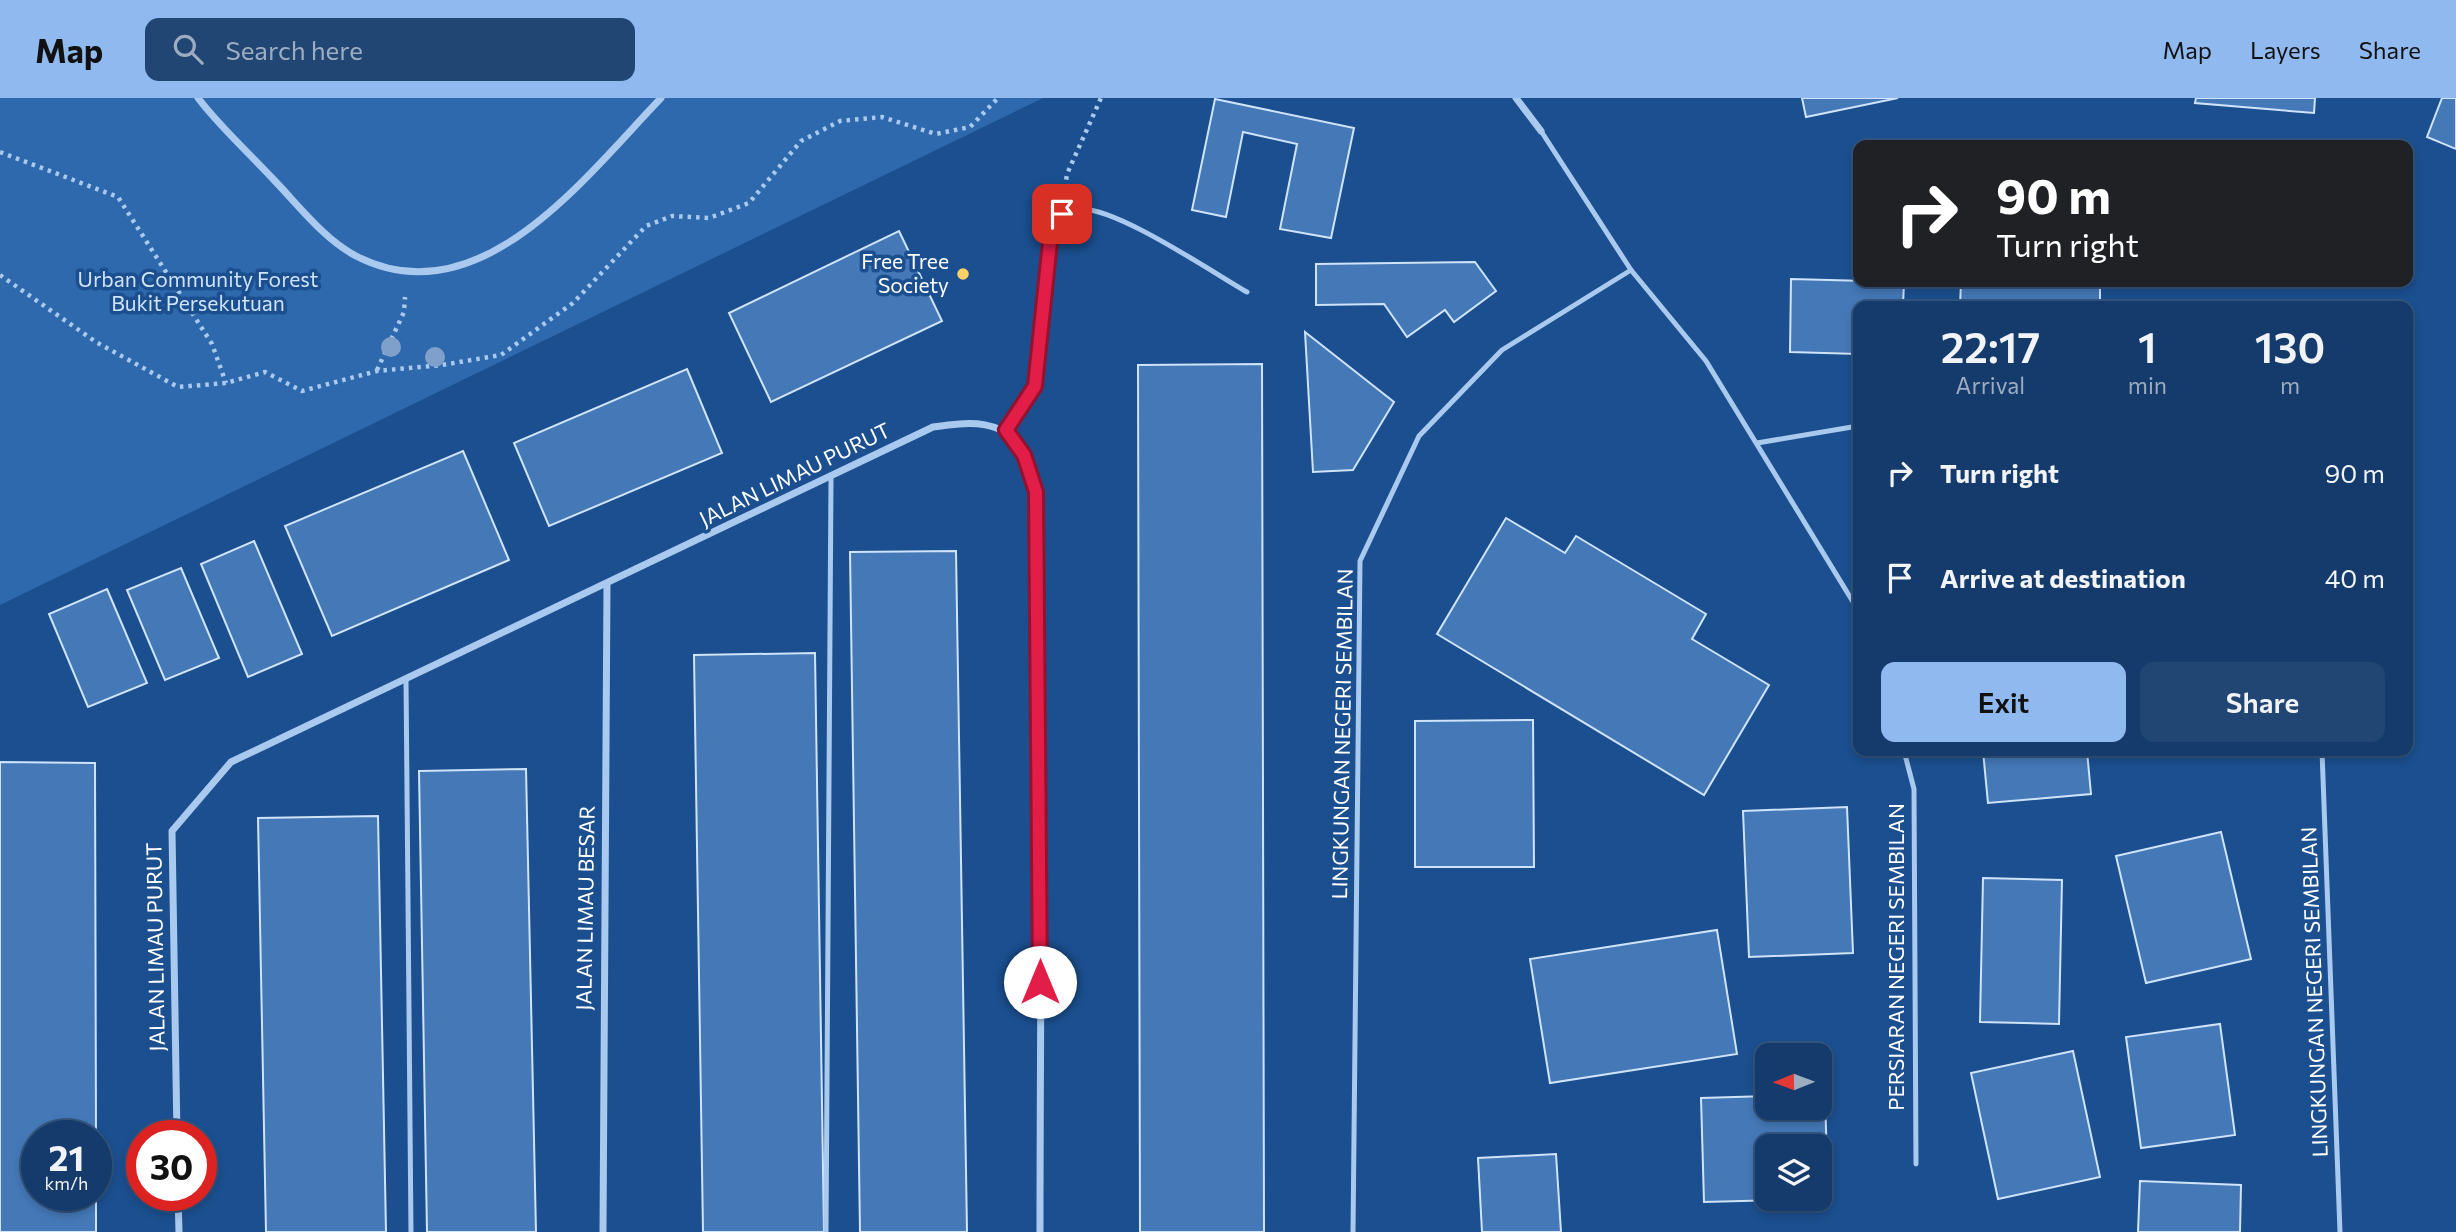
<!DOCTYPE html>
<html lang="en">
<head>
<meta charset="utf-8">
<style>
  body { margin:0; font-family:Commissioner,sans-serif; background:#214673; color:#f1f3f6; height:100vh; display:flex; flex-direction:column; font-size:26px; white-space:nowrap }
  * { box-sizing:border-box; margin:0 }
  p { font-size:23px; color:#9dadc1 }
  .icon { flex:none; width:38px; height:38px; fill:none; stroke:currentColor; stroke-width:2; stroke-linecap:round; stroke-linejoin:round }
  .map { position:relative; flex:1; overflow:hidden }
  .side { position:absolute; left:1853px; top:203px; width:560px; height:455px; display:flex; flex-direction:column; background:#143b6b; border-radius:14px; box-shadow:0 4px 10px #0003,0 0 0 2px #33557e }
  .side>* { flex:none }
  .banner { position:absolute; left:1853px; top:42px; width:560px; height:147px; border-radius:14px; box-shadow:0 4px 10px #0003,0 0 0 2px #33557e; background:#202124; color:#fff; overflow:hidden }
  .needle { width:46px; rotate:269deg }
  .controls { position:absolute; left:1755px; top:945px; display:grid; gap:14px }
  .controls a { display:grid; place-items:center; width:77px; height:77px; border-radius:14px; background:#143b6b; box-shadow:0 4px 10px #0003,0 0 0 2px #33557e; font-size:35px }
  .speed { position:absolute; left:21px; top:1022px; display:flex; gap:14px; font-size:35px; font-weight:700; text-align:center }
  .speed>* { display:grid; place-content:center; width:91px; height:91px; border-radius:50%; background:#143b6b; box-shadow:0 4px 10px #0003,0 0 0 2px #33557e; line-height:1 }
  .speed small { font-size:18px; font-weight:400 }
  .speed .limit { border:10px solid #d22; background:#fff; color:#111 }
  .pin { position:absolute; display:grid; place-items:center; width:60px; height:60px; color:#fff; margin:-30px; border-radius:14px; box-shadow:0 4px 10px #0006 }
  .me { position:absolute; width:77px; margin:-38px; rotate:0deg; stroke-linejoin:round; filter:drop-shadow(0 0 5px #0008) }
  .turn { display:flex; align-items:center; gap:24px; height:147px; padding:0 28px; font-size:32px }
  .turn .icon { width:91px; height:91px; stroke-width:2.5 }
  .turn b { display:block; font-size:49px; line-height:60px }
  .eta { display:flex; justify-content:space-evenly; align-items:center; height:119px; text-align:center }
  .eta b { font-size:42px; font-weight:600; line-height:49px }
  .cta { display:flex; gap:14px; margin-top:auto; padding:14px 28px }
  .cta a { flex:1; height:80px; border-radius:14px; background:#90b9f0; color:#111; font-size:28px; font-weight:600; line-height:80px; text-align:center }
  .cta a+a { background:#214673; color:#f1f3f6 }
  ul { padding:0; list-style:none }
  li { display:flex; align-items:center; gap:21px; height:105px; padding:0 28px }
  li div { flex:1 }
  li b { display:block; font-size:26px }
  li em { font-style:normal }
  header { display:flex; align-items:center; gap:42px; box-sizing:border-box; height:98px; padding:0 35px; background:#90b9f0; color:#111 }
  header strong { font-size:33px }
  nav { display:flex; gap:38px; margin-inline-start:auto; font-size:24px }
  .search { width:490px; height:63px; background:#214673; display:flex; align-items:center; gap:18px; box-sizing:border-box; padding:0 24px; border-radius:14px; color:#9dadc1; font-size:26px }
  .map>svg:first-child { display:block }
</style>
</head>
<body>
<header>
<strong>Map</strong>
<div class="search"><svg class="icon" aria-label="search" viewBox="0 0 24 24"><circle cx="10" cy="10" r="6"/><path d="M15 15l6 6"/></svg>Search here</div>
<nav><a>Map</a><a>Layers</a><a>Share</a></nav>
</header>
<div class="map">
<svg width="2456" height="1134" viewBox="0 0 2456 1134">
  <rect width="100%" height="100%" fill="#1b4f8f"/>
  <path fill="#2e69ad" d="M0,0H1043L0,507Z"/>
  <g fill="#4478b7" stroke="#cfe3fa" stroke-width="2">
    <path d="M1802,0H1898L1806,19Z"/>
    <path d="M2196,0H2315L2314,15L2195,5Z"/>
    <path d="M2442,0H2456V51L2427,39Z"/>
    <path d="M1215,1L1354,30L1331,140L1280,131L1297,46L1243,34L1226,119L1192,112Z"/>
    <path d="M899,133L942,223L771,304L729,215Z"/>
    <path d="M1475,164L1496,193L1454,224L1445,212L1407,239L1384,206L1316,207V166Z"/>
    <path d="M1791,181L1904,184L1903,208H1858V256L1790,254Z"/>
    <path d="M1961,184H2100V208H1960Z"/>
    <path d="M1305,234L1394,304L1353,372L1313,374Z"/>
    <path d="M1262,266L1264,1134H1140L1138,267Z"/>
    <path d="M687,271L722,355L549,428L514,345Z"/>
    <path d="M463,353L509,462L332,538L285,428Z"/>
    <path d="M1506,420L1565,455L1576,438L1706,516L1692,541L1769,587L1704,697L1437,536Z"/>
    <path d="M254,443L302,556L248,579L201,466Z"/>
    <path d="M956,453L967,1134H860L850,454Z"/>
    <path d="M181,470L219,560L165,582L127,492Z"/>
    <path d="M107,491L147,585L88,609L49,516Z"/>
    <path d="M815,555L824,1134H703L694,557Z"/>
    <path d="M1533,622L1534,769H1415V623Z"/>
    <path d="M1983,653H2087L2091,696L1988,705Z"/>
    <path d="M0,664L95,665L96,1038H37V1097H96V1134H0Z"/>
    <path d="M526,671L536,1134H427L419,673Z"/>
    <path d="M1847,709L1853,855L1749,859L1743,713Z"/>
    <path d="M378,718L386,1134H266L258,720Z"/>
    <path d="M2221,734L2251,861L2146,885L2116,758Z"/>
    <path d="M1983,780L2062,782L2059,926L1980,924Z"/>
    <path d="M1717,832L1737,956L1550,985L1530,861Z"/>
    <path d="M2220,926L2235,1037L2141,1050L2126,939Z"/>
    <path d="M2073,953L2100,1079L1998,1101L1971,975Z"/>
    <path d="M1825,996L1828,1100L1820,1101V1048H1768V1101H1814L1704,1104L1701,1000L1768,998V1010H1820V997Z"/>
    <path d="M1556,1056L1561,1134H1482L1478,1060Z"/>
    <path d="M2140,1083L2241,1087L2240,1134H2138Z"/>
  </g>
  <g fill="none" stroke-linecap="round" stroke-linejoin="round">
    <g stroke="#a9c9ee" stroke-width="4.5" stroke-dasharray="3.5 5" stroke-linecap="butt">
      <path d="M0,54L118,99L212,246L226,285"/>
      <path d="M1065,90L1067,76L1101,0"/>
      <path d="M0,177L96,244L178,289L226,285L265,274L302,293L377,273L442,267L501,257L573,205L646,128L672,118L709,120L749,105L801,43L840,23L882,19L936,36L970,29L998,0"/>
      <path d="M377,272L404,214L405,199"/>
    </g>
    <g stroke="#a9c9ee" stroke-width="5">
      <path d="M1541,33L1631,172L1706,263L1858,512"/>
      <path d="M1006,333L1035,288L1052,125C1060,118 1069,111 1080,111C1116,109 1212,174 1247,194"/>
      <path d="M1757,345L1858,328"/>
      <path d="M406,581L411,1134"/>
      <path d="M1904,653L1914,691L1916,1066"/>
      <path d="M2322,653L2340,1134"/>
      <path d="M826,1134L831,381"/>
      <path d="M1353,1134L1360,463L1419,338L1502,252L1631,172"/>
    </g>
    <g stroke="#a9c9ee" stroke-width="7">
      <path d="M198,0C220,29 249,55 274,82C299,108 324,141 356,158C479,222 586,78 661,0"/>
      <path d="M1516,0L1541,33"/>
      <path d="M177,1038L172,733L231,664L933,329C968,324 1006,319 1025,357C1045,399 1038,487 1039,535C1043,735 1040,935 1040,1134"/>
      <path d="M178,1097L179,1134"/>
      <path d="M603,1134L607,486"/>
    </g>
  </g>
  <g fill="#7ea0ca">
    <circle cx="391" cy="249" r="10"/>
    <circle cx="435" cy="259" r="10"/>
  </g>
  <g fill="none" stroke-linecap="round" stroke-linejoin="round">
    <g stroke="#92132f" stroke-width="18">
      <path id="route" d="M1040,884L1036,394L1024,357L1006,332L1035,288L1052,125L1062,116"/>
    </g>
    <use href="#route" stroke="#e11d48" stroke-width="12"/>
  </g>
  <circle fill="#ffd166" stroke="#1b4f8f" stroke-width="2.5" cx="963" cy="176" r="7"/>
  <g text-anchor="middle" stroke-width="7" stroke-linejoin="round" paint-order="stroke">
    <g font-size="21" fill="#fff" stroke="#1b4f8f" text-anchor="end">
      <text x="949" y="171">Free Tree<tspan x="949" dy="24">Society</tspan></text>
    </g>
    <g font-size="21" fill="#cfe3fa" stroke="#1b4f8f">
      <text x="198" y="189">Urban Community Forest<tspan x="198" dy="24">Bukit Persekutuan</tspan></text>
    </g>
    <g font-size="21" fill="#fff" stroke="#1b4f8f">
      <text transform="translate(795 377) rotate(-26)" y="7">JALAN LIMAU PURUT</text>
      <text transform="translate(1343 636) rotate(-89)" y="7">LINGKUNGAN NEGERI SEMBILAN</text>
      <text transform="translate(586 810) rotate(-89)" y="7">JALAN LIMAU BESAR</text>
      <text transform="translate(156 849) rotate(-91)" y="7">JALAN LIMAU PURUT</text>
      <text transform="translate(1897 859) rotate(-90)" y="7">PERSIARAN NEGERI SEMBILAN</text>
      <text transform="translate(2315 894) rotate(-92)" y="7">LINGKUNGAN NEGERI SEMBILAN</text>
    </g>
  </g>
</svg>
<div class="controls">
<a><svg class="needle" viewBox="-14 -14 28 28"><path d="M0-13l5 13h-10z" fill="#e53935"/><path d="M0 13l5-13h-10z" fill="#9dadc1"/></svg></a>
<a><svg class="icon" aria-label="layers" viewBox="0 0 24 24"><path d="M12 4l9 5-9 5-9-5zM3 14l9 5 9-5"/></svg></a>
</div>
<div class="speed"><div>21<small>km/h</small></div><div class="limit">30</div></div>
<div class="pin" style="left:1062px;top:116px;background:#d93025"><svg class="icon" aria-label="arrive" viewBox="0 0 24 24"><path d="M6 21V4h12l-3 4 3 4H6"/></svg></div>
<svg class="me" style="left:1040px;top:884px" viewBox="-20 -20 40 40"><circle r="19" fill="#fff"/><path d="M0-13L10 11 0 6-10 11z" fill="#e11d48"/></svg>
<div class="banner">
<div class="turn"><svg class="icon" aria-label="right" viewBox="0 0 24 24"><path d="M7 20v-9h11M14 6l5 5-5 5"/></svg><div><b>90 m</b>Turn right</div></div>
</div>
<section class="side">
<div class="eta">
<div><b>22:17</b><p>Arrival</p></div>
<div><b>1</b><p>min</p></div>
<div><b>130</b><p>m</p></div>
</div>
<ul>
<li><svg class="icon" aria-label="right" viewBox="0 0 24 24"><path d="M7 20v-9h11M14 6l5 5-5 5"/></svg><div><b>Turn right</b></div><em>90 m</em></li>
<li><svg class="icon" aria-label="arrive" viewBox="0 0 24 24"><path d="M6 21V4h12l-3 4 3 4H6"/></svg><div><b>Arrive at destination</b></div><em>40 m</em></li>
</ul>
<div class="cta"><a>Exit</a><a>Share</a></div>
</section>
</div>
</body>
</html>
